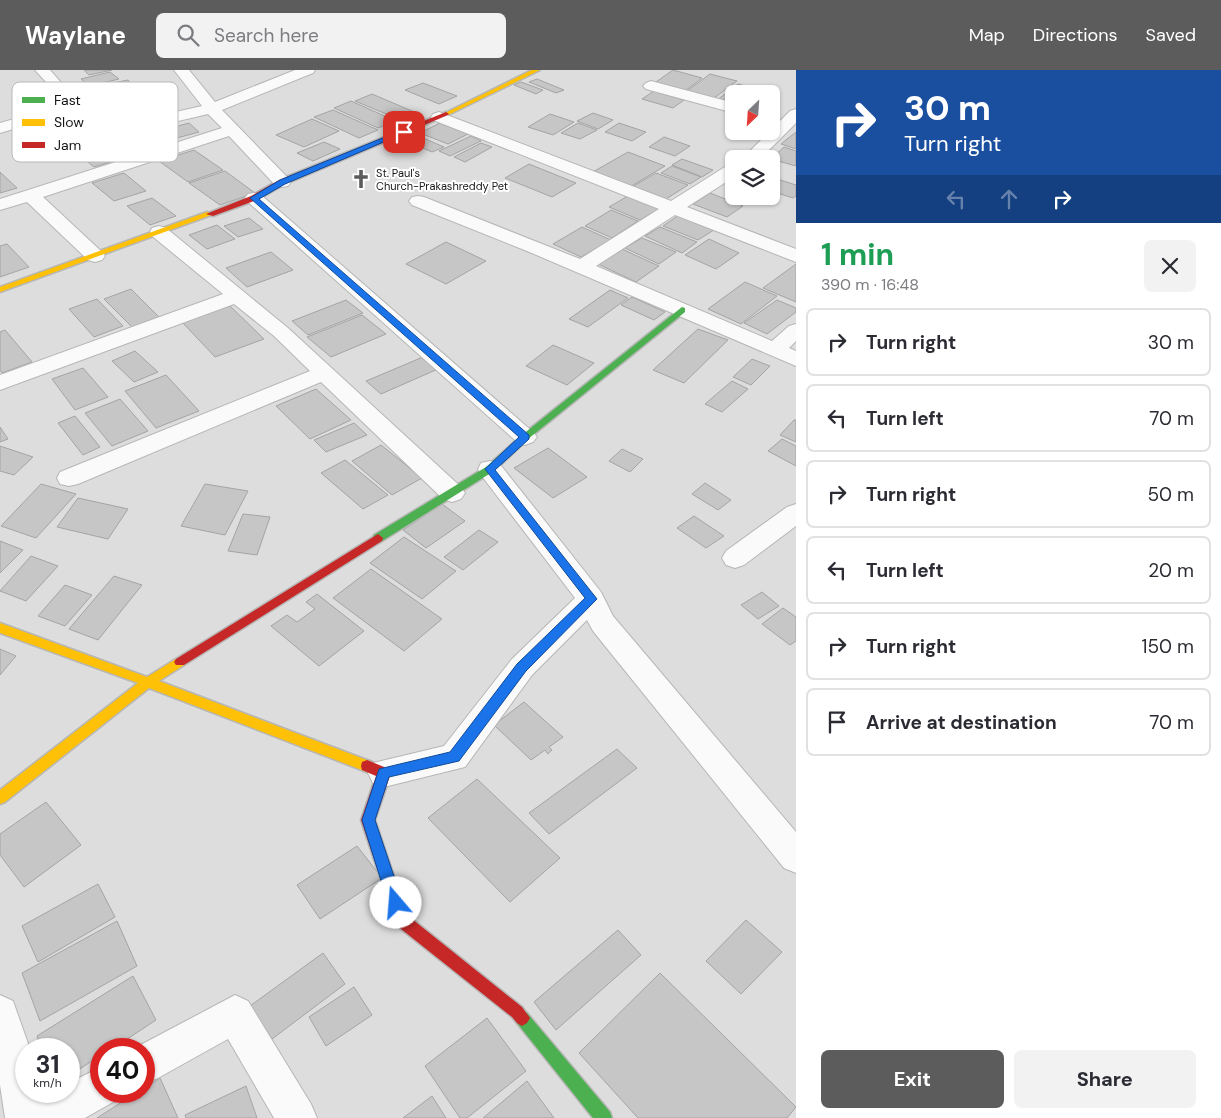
<!DOCTYPE html>
<html lang="en">
<head>
<meta charset="utf-8">
<style>
  body { margin:0; font-family:"DM Sans",sans-serif; background:#f2f2f3; color:#2b2b33; height:100vh; display:flex; flex-direction:column; font-size:19px; white-space:nowrap }
  * { box-sizing:border-box; margin:0 }
  p { font-size:16px; color:#7c7c81 }
  .icon { flex:none; width:28px; height:28px; fill:none; stroke:currentColor; stroke-width:2; stroke-linecap:round; stroke-linejoin:round }
  .map { position:relative; flex:1; overflow:hidden }
  .details { display:flex; flex-direction:column; background:#fff; width:425px }
  .details>* { flex:none }
  .hud { background:#1a4fa0; color:#fff; overflow:hidden }
  .needle { width:32px; rotate:205deg }
  .controls { position:absolute; left:725px; top:15px; display:grid; gap:10px }
  .controls a { display:grid; place-items:center; width:55px; height:55px; border-radius:8px; background:#fff; box-shadow:0 1px 4px #0004; font-size:25px }
  .speed { position:absolute; left:15px; top:968px; display:flex; gap:10px; font-size:25px; font-weight:700; text-align:center }
  .speed>* { display:grid; place-content:center; width:65px; height:65px; border-radius:50%; background:#fff; box-shadow:0 1px 4px #0004; line-height:1 }
  .speed small { font-size:12px; font-weight:400 }
  .speed .limit { border:8px solid #d22; background:#fff; color:#111 }
  .pin { position:absolute; display:grid; place-items:center; width:42px; height:42px; color:#fff; margin:-21px; border-radius:10px; box-shadow:0 2px 8px #0006 }
  .me { position:absolute; width:55px; margin:-28px; rotate:342deg; stroke-linejoin:round; filter:drop-shadow(0 0 4px #0008) }
  .turn { display:flex; align-items:center; gap:18px; height:105px; padding:0 25px; font-size:22px }
  .turn .icon { width:65px; height:65px; stroke-width:2.5 }
  .turn b { display:block; font-size:35px; line-height:42px }
  .lanes { display:flex; align-items:center; height:48px; padding:0 25px; background:#0003; justify-content:center; gap:25px; direction:ltr }
  .lanes .off { opacity:.35 }
  .round { display:grid; place-items:center; flex:none; width:52px; height:52px; border-radius:8px; background:#f2f2f3 }
  .overview { display:flex; align-items:center; justify-content:space-between; height:85px; padding:0 25px }
  h1 { font-size:30px; font-weight:700; line-height:38px; color:#1e9e55 }
  .button { display:flex; gap:10px; margin-top:auto; padding:10px 25px }
  .button a { flex:1; height:58px; border-radius:8px; background:#5b5c5b; color:#fff; font-size:20px; font-weight:700; line-height:58px; text-align:center }
  .button a+a { background:#f2f2f3; color:#2b2b33 }
  ul { padding:0; list-style:none }
  li { display:flex; align-items:center; gap:15px; height:68px; margin:0 10px 8px; padding:0 15px; border:2px solid #e1e1e2; border-radius:8px }
  li div { flex:1 }
  li b { display:block; font-size:19px }
  li em { font-style:normal }
  header { display:flex; align-items:center; gap:30px; box-sizing:border-box; height:70px; padding:0 25px; background:#5b5c5b; color:#fff }
  header strong { font-size:24px }
  nav { display:flex; gap:28px; margin-inline-start:auto; font-size:18px }
  .search { width:350px; height:45px; background:#f2f2f3; display:flex; align-items:center; gap:12px; box-sizing:border-box; padding:0 18px; border-radius:8px; color:#7c7c81; font-size:19px }
  main { display:flex; flex:1; min-height:0 }
  .map>svg:first-child { display:block }
</style>
</head>
<body>
<header>
<strong>Waylane</strong>
<div class="search"><svg class="icon" aria-label="search" viewBox="0 0 24 24"><circle cx="10" cy="10" r="6"/><path d="M15 15l6 6"/></svg>Search here</div>
<nav><a>Map</a><a>Directions</a><a>Saved</a></nav>
</header>
<main>
<div class="map">
<svg width="796" height="1048" viewBox="0 0 796 1048">
  <rect width="100%" height="100%" fill="#ddd"/>
  <g fill="#c6c6c6" stroke="#a4a4a4">
    <path d="M84,0H112L89,5Z"/>
    <path d="M673,0L702,8L685,21L656,12Z"/>
    <path d="M110,2L119,9L89,16L81,9Z"/>
    <path d="M710,4L737,11L713,29L687,21Z"/>
    <path d="M537,9L564,20L556,23L529,12Z"/>
    <path d="M128,10L135,17L95,26L88,18Z"/>
    <path d="M521,12L543,20L536,24L514,15Z"/>
    <path d="M423,13L457,26L439,34L405,20Z"/>
    <path d="M738,14L764,21L761,24H734V35L717,30Z"/>
    <path d="M654,21L684,30L673,38L642,29Z"/>
    <path d="M372,24L419,44L403,51L355,31Z"/>
    <path d="M351,31L396,51L378,58L334,38Z"/>
    <path d="M333,40L378,60L359,68L314,47Z"/>
    <path d="M593,43L613,50L598,59L577,51Z"/>
    <path d="M550,44L574,52L553,65L528,57Z"/>
    <path d="M312,49L339,61L304,77L276,65Z"/>
    <path d="M189,53L199,62L155,74L145,65Z"/>
    <path d="M440,53L468,64L448,74L420,63Z"/>
    <path d="M578,53L597,60L580,69L561,63Z"/>
    <path d="M619,53L646,62L632,71L605,62Z"/>
    <path d="M796,62V79L781,74Z"/>
    <path d="M102,63L131,86L94,97L66,74Z"/>
    <path d="M416,65L444,77L432,82L404,70Z"/>
    <path d="M471,66L481,71L450,86L439,81Z"/>
    <path d="M664,67L690,76L675,86L649,77Z"/>
    <path d="M324,72L340,79L313,91L297,83Z"/>
    <path d="M481,73L492,77L465,92L454,87Z"/>
    <path d="M784,77L796,81V96L771,89Z"/>
    <path d="M194,80L223,100L188,112L159,91Z"/>
    <path d="M628,82L665,96L628,118L591,103Z"/>
    <path d="M682,89L713,100L702,107L672,95Z"/>
    <path d="M529,94L576,113L552,127L505,108Z"/>
    <path d="M672,96L701,107L690,114L661,103Z"/>
    <path d="M225,101L255,123L220,135L189,113Z"/>
    <path d="M0,102L17,118L0,123Z"/>
    <path d="M124,103L146,121L114,131L92,113Z"/>
    <path d="M656,103L688,115L663,131L630,118Z"/>
    <path d="M774,108L796,115V126L793,128L771,121V110Z"/>
    <path d="M710,123L743,136L727,147L693,134Z"/>
    <path d="M628,126L659,139L640,150L609,137Z"/>
    <path d="M152,128L176,146L150,155L127,136Z"/>
    <path d="M611,140L638,151L612,168L585,156Z"/>
    <path d="M679,145L714,160L698,170L663,156Z"/>
    <path d="M249,148L263,159L238,167L224,156Z"/>
    <path d="M217,155L235,169L207,179L189,165Z"/>
    <path d="M582,157L611,170L581,187L553,174Z"/>
    <path d="M660,157L697,172L682,183L645,166Z"/>
    <path d="M642,168L676,182L659,194L625,178Z"/>
    <path d="M709,169L739,183L716,199L685,185Z"/>
    <path d="M446,172L486,191L446,214L406,194Z"/>
    <path d="M7,174L29,197L0,207V176Z"/>
    <path d="M622,179L659,196L636,212L598,194Z"/>
    <path d="M271,182L293,200L247,217L226,198Z"/>
    <path d="M796,194V232L763,218Z"/>
    <path d="M745,212L777,226L741,254L708,239Z"/>
    <path d="M131,219L160,248L133,258L104,229Z"/>
    <path d="M610,220L628,228L588,257L569,249Z"/>
    <path d="M632,227L665,242L654,250L621,235Z"/>
    <path d="M97,229L123,256L94,267L69,239Z"/>
    <path d="M346,230L363,243L308,265L292,251Z"/>
    <path d="M777,230L796,238V242L767,264L744,253Z"/>
    <path d="M229,235L264,269L215,287L182,252Z"/>
    <path d="M362,245L386,264L331,287L307,267Z"/>
    <path d="M698,259L728,270L684,313L653,300Z"/>
    <path d="M5,260L32,292L2,303L0,300V262Z"/>
    <path d="M553,275L594,293L567,315L526,296Z"/>
    <path d="M135,281L158,302L134,312L112,291Z"/>
    <path d="M423,287L438,299L381,324L366,311Z"/>
    <path d="M752,289L770,296L751,315L733,307Z"/>
    <path d="M83,298L108,327L75,340L52,309Z"/>
    <path d="M166,305L199,341L156,358L125,321Z"/>
    <path d="M732,311L748,319L722,342L705,334Z"/>
    <path d="M316,319L351,350L310,369L276,336Z"/>
    <path d="M120,329L148,361L112,376L85,343Z"/>
    <path d="M75,346L100,377L83,385L58,353Z"/>
    <path d="M794,350H796V372L780,365Z"/>
    <path d="M354,353L367,365L326,382L314,370Z"/>
    <path d="M0,357L8,369L0,372Z"/>
    <path d="M782,369L796,376V396L768,381Z"/>
    <path d="M381,375L422,408L392,425L352,391Z"/>
    <path d="M0,376L33,387L14,405L0,401Z"/>
    <path d="M548,378L587,407L553,428L514,398Z"/>
    <path d="M622,379L643,389L630,402L609,391Z"/>
    <path d="M345,390L388,425L363,439L321,403Z"/>
    <path d="M705,413L731,430L718,440L692,424Z"/>
    <path d="M41,414L76,424L36,468L1,456Z"/>
    <path d="M205,414L248,421L225,465L181,456Z"/>
    <path d="M78,428L128,439L108,469L57,457Z"/>
    <path d="M442,434L465,451L426,478L403,460Z"/>
    <path d="M243,444L270,447L257,485L228,481Z"/>
    <path d="M694,446L724,466L706,478L677,458Z"/>
    <path d="M479,460L498,472L463,500L444,487Z"/>
    <path d="M404,467L456,501L422,529L370,493Z"/>
    <path d="M0,471L23,480L0,503Z"/>
    <path d="M31,486L58,496L26,531L0,521Z"/>
    <path d="M371,499L442,549L404,581L333,528Z"/>
    <path d="M114,506L142,515L98,570L69,559Z"/>
    <path d="M65,515L92,525L65,556L38,546Z"/>
    <path d="M762,522L779,536L758,549L741,535Z"/>
    <path d="M317,524L364,561L319,596L271,556L287,545L297,552L315,539L306,532Z"/>
    <path d="M783,538L796,547V571L790,575L762,554Z"/>
    <path d="M0,579L16,586L0,605Z"/>
    <path d="M524,632L563,667L549,677L552,680L548,684L545,680L531,690L494,655Z"/>
    <path d="M617,679L637,698L549,764L529,743Z"/>
    <path d="M477,709L560,788L510,832L428,748Z"/>
    <path d="M46,732L81,775L24,817L0,785V764Z"/>
    <path d="M357,776L382,808L320,849L297,815Z"/>
    <path d="M98,814L115,847L38,892L22,856Z"/>
    <path d="M746,850L782,882L741,924L706,891Z"/>
    <path d="M117,851L137,896L40,951L22,903Z"/>
    <path d="M618,860L641,885L556,960L534,932Z"/>
    <path d="M323,883L345,914L272,969L250,936Z"/>
    <path d="M660,903L796,1037L787,1048H638L579,983Z"/>
    <path d="M133,906L156,950L112,979H101V985L69,1006V979H42L37,966Z"/>
    <path d="M354,917L372,945L326,976L309,947Z"/>
    <path d="M487,948L526,1001L467,1048H460L425,996Z"/>
    <path d="M160,1008L178,1048H97L139,1021H144V1018Z"/>
    <path d="M527,1011L554,1048H483Z"/>
    <path d="M246,1016L257,1048H186L185,1045Z"/>
    <path d="M432,1026L446,1048H403Z"/>
  </g>
  <g fill="none" stroke-linecap="round" stroke-linejoin="round">
    <g stroke="#b6b6b5" stroke-width="2">
      <g id="street">
        <path d="M35,0H50C60,11 71,25 83,33C120,59 161,45 202,36L174,0H189L215,32L295,0H315L313,3L222,40L288,108L291,112L288,116L282,117L276,116L229,66L43,127L102,182L105,186L102,190L95,192L88,190L27,132L0,140V129L222,58L208,44C172,52 132,66 95,52C88,50 81,45 74,41L0,63V53L66,34Z"/>
        <path d="M651,11L734,33V43L646,19L643,16L646,13Z"/>
        <path d="M796,39V53L760,89H742L790,41Z"/>
        <path d="M439,42L671,131L728,95L734,94V107L687,137L796,179V192L675,145L596,196L772,271L789,256L796,254V271L789,278L796,281V296L527,181L412,135L409,131L412,127L418,126L424,127L580,189L659,139L433,50L431,47L433,44Z"/>
        <path d="M254,123L260,124L533,362L537,367L533,372L525,375L517,372L248,132L245,128L248,124Z"/>
        <path d="M159,156L166,158L288,258L461,417L465,423L461,429L452,432L443,429L321,312L78,414L69,416L60,414L57,408L60,402L310,301L274,266L234,234L0,320V305L223,224L152,166L150,162L152,158Z"/>
        <path d="M490,391L499,393L601,522L613,546L796,762V803L784,798L593,561L587,550L532,605L465,697L384,717L373,713L368,703L373,693L444,676L512,589L575,528L481,405L478,399L481,393Z"/>
        <path d="M796,434V456L744,495L735,498L726,495L722,488L726,481L787,437Z"/>
        <path d="M0,925L13,931L30,979H26V1021H41L42,1028L54,1021H69V1013L101,997V1021H119L115,1031L85,1048H5L0,1015Z"/>
        <path d="M235,925L248,931L311,1034L317,1048H274L228,969L158,1008L144,1013V979H133Z"/>
      </g>
    </g>
    <g stroke="#b6b6b5" stroke-width="3">
      <g id="fast">
        <path d="M682,237L685,238V242L528,369L494,401L382,471H374L373,468L374,465L486,397L522,365Z"/>
        <path d="M522,940L527,943L610,1042L612,1048H593L517,953L514,948L517,943Z"/>
      </g>
    </g>
    <g stroke="#b6b6b5" stroke-width="3">
      <g id="slow">
        <path d="M532,0H540L448,45L443,44Z"/>
        <path d="M207,142L214,144L0,222V217Z"/>
        <path d="M0,553L147,607L176,589H184L186,592L184,595L159,611L372,692L373,696L372,700L367,702L149,618L5,732L0,734V720L138,613L0,563Z"/>
      </g>
    </g>
    <g stroke="#b6b6b5" stroke-width="3">
      <g id="jam">
        <path d="M446,42L449,44L448,45L285,114L257,130L213,146L206,144L251,126L279,110Z"/>
        <path d="M378,464L383,468L382,471L184,595H176L174,592L176,589Z"/>
        <path d="M367,690L389,699L391,703L375,750L407,845L522,937L530,948L527,953L522,956L517,953L512,947L396,855L361,750L376,706L362,700L361,696L362,692Z"/>
      </g>
    </g>
    <use href="#street" fill="#fafafa" fill-rule="evenodd"/>
    <use href="#fast" fill="#4caf50" fill-rule="evenodd"/>
    <use href="#slow" fill="#ffc107" fill-rule="evenodd"/>
    <use href="#jam" fill="#c62828" fill-rule="evenodd"/>
  </g>
  <path fill="#1a73e8" stroke="#114b97" d="M402,60L407,62L285,114L259,129L529,365V369L495,400L597,529L526,601L459,691L389,707L375,750L403,833L401,838L396,840L391,838L388,833L362,750L379,699L450,682L517,594L585,528L485,399L519,367L250,128L280,110Z"/>
  <defs>
    <g id="church-bare" transform="scale(1.5)"><path d="M-1.2-6h2.4v3.5h3.3v2.4h-3.3V6h-2.4V-.1h-3.3v-2.4h3.3Z" fill="#5b5c5b" stroke="#fff" stroke-width="2.5" paint-order="stroke"/></g>
  </defs>
  <g fill-rule="evenodd">
    <use href="#church-bare" x="361" y="109"/>
  </g>
  <g text-anchor="middle" stroke-width="4" stroke-linejoin="round" paint-order="stroke">
    <g font-size="11" fill="#151615" stroke="#fff" text-anchor="start">
      <text x="376" y="107">St. Paul's<tspan x="376" dy="13">Church-Prakashreddy Pet</tspan></text>
    </g>
  </g>
  <rect x="12" y="12" width="166" height="80" rx="8" fill="#fff" stroke="#b9b9b9" stroke-width="1"/>
  <rect x="22" y="27" width="23" height="6" fill="#4caf50"/>
  <rect x="22" y="49" width="23" height="7" fill="#ffc107"/>
  <rect x="22" y="72" width="23" height="6" fill="#c62828"/>
  <g font-size="14" fill="#151615">
    <text x="54" y="35">Fast</text>
    <text x="54" y="57">Slow</text>
    <text x="54" y="80">Jam</text>
  </g>
</svg>
<div class="controls">
<a><svg class="needle" viewBox="-14 -14 28 28"><path d="M0-13l5 13h-10z" fill="#e53935"/><path d="M0 13l5-13h-10z" fill="#7c7c81"/></svg></a>
<a><svg class="icon" aria-label="layers" viewBox="0 0 24 24"><path d="M12 4l9 5-9 5-9-5zM3 14l9 5 9-5"/></svg></a>
</div>
<div class="speed"><div>31<small>km/h</small></div><div class="limit">40</div></div>
<div class="pin" style="left:404px;top:62px;background:#d93025"><svg class="icon" aria-label="arrive" viewBox="0 0 24 24"><path d="M6 21V4h12l-3 4 3 4H6"/></svg></div>
<svg class="me" style="left:396px;top:833px" viewBox="-20 -20 40 40"><circle r="19" fill="#fff"/><path d="M0-13L10 11 0 6-10 11z" fill="#1a73e8"/></svg>
</div>
<section class="details">
<div class="hud">
<div class="turn"><svg class="icon" aria-label="right" viewBox="0 0 24 24"><path d="M7 20v-9h11M14 6l5 5-5 5"/></svg><div><b>30 m</b>Turn right</div></div>
<div class="lanes"><svg class="icon off" aria-label="left" viewBox="0 0 24 24"><path d="M17 20v-9H6M10 6l-5 5 5 5"/></svg><svg class="icon off" aria-label="ahead" viewBox="0 0 24 24"><path d="M12 20V5M6 11l6-6 6 6"/></svg><svg class="icon" aria-label="right" viewBox="0 0 24 24"><path d="M7 20v-9h11M14 6l5 5-5 5"/></svg></div>
</div>
<div class="overview"><div><h1>1 min</h1><p>390 m · 16:48</p></div><a class="round"><svg class="icon" aria-label="close" viewBox="0 0 24 24"><path d="M6 6l12 12M18 6L6 18"/></svg></a></div>
<ul>
<li><svg class="icon" aria-label="right" viewBox="0 0 24 24"><path d="M7 20v-9h11M14 6l5 5-5 5"/></svg><div><b>Turn right</b></div><em>30 m</em></li>
<li><svg class="icon" aria-label="left" viewBox="0 0 24 24"><path d="M17 20v-9H6M10 6l-5 5 5 5"/></svg><div><b>Turn left</b></div><em>70 m</em></li>
<li><svg class="icon" aria-label="right" viewBox="0 0 24 24"><path d="M7 20v-9h11M14 6l5 5-5 5"/></svg><div><b>Turn right</b></div><em>50 m</em></li>
<li><svg class="icon" aria-label="left" viewBox="0 0 24 24"><path d="M17 20v-9H6M10 6l-5 5 5 5"/></svg><div><b>Turn left</b></div><em>20 m</em></li>
<li><svg class="icon" aria-label="right" viewBox="0 0 24 24"><path d="M7 20v-9h11M14 6l5 5-5 5"/></svg><div><b>Turn right</b></div><em>150 m</em></li>
<li><svg class="icon" aria-label="arrive" viewBox="0 0 24 24"><path d="M6 21V4h12l-3 4 3 4H6"/></svg><div><b>Arrive at destination</b></div><em>70 m</em></li>
</ul>
<div class="button"><a>Exit</a><a>Share</a></div>
</section>
</main>
</body>
</html>
